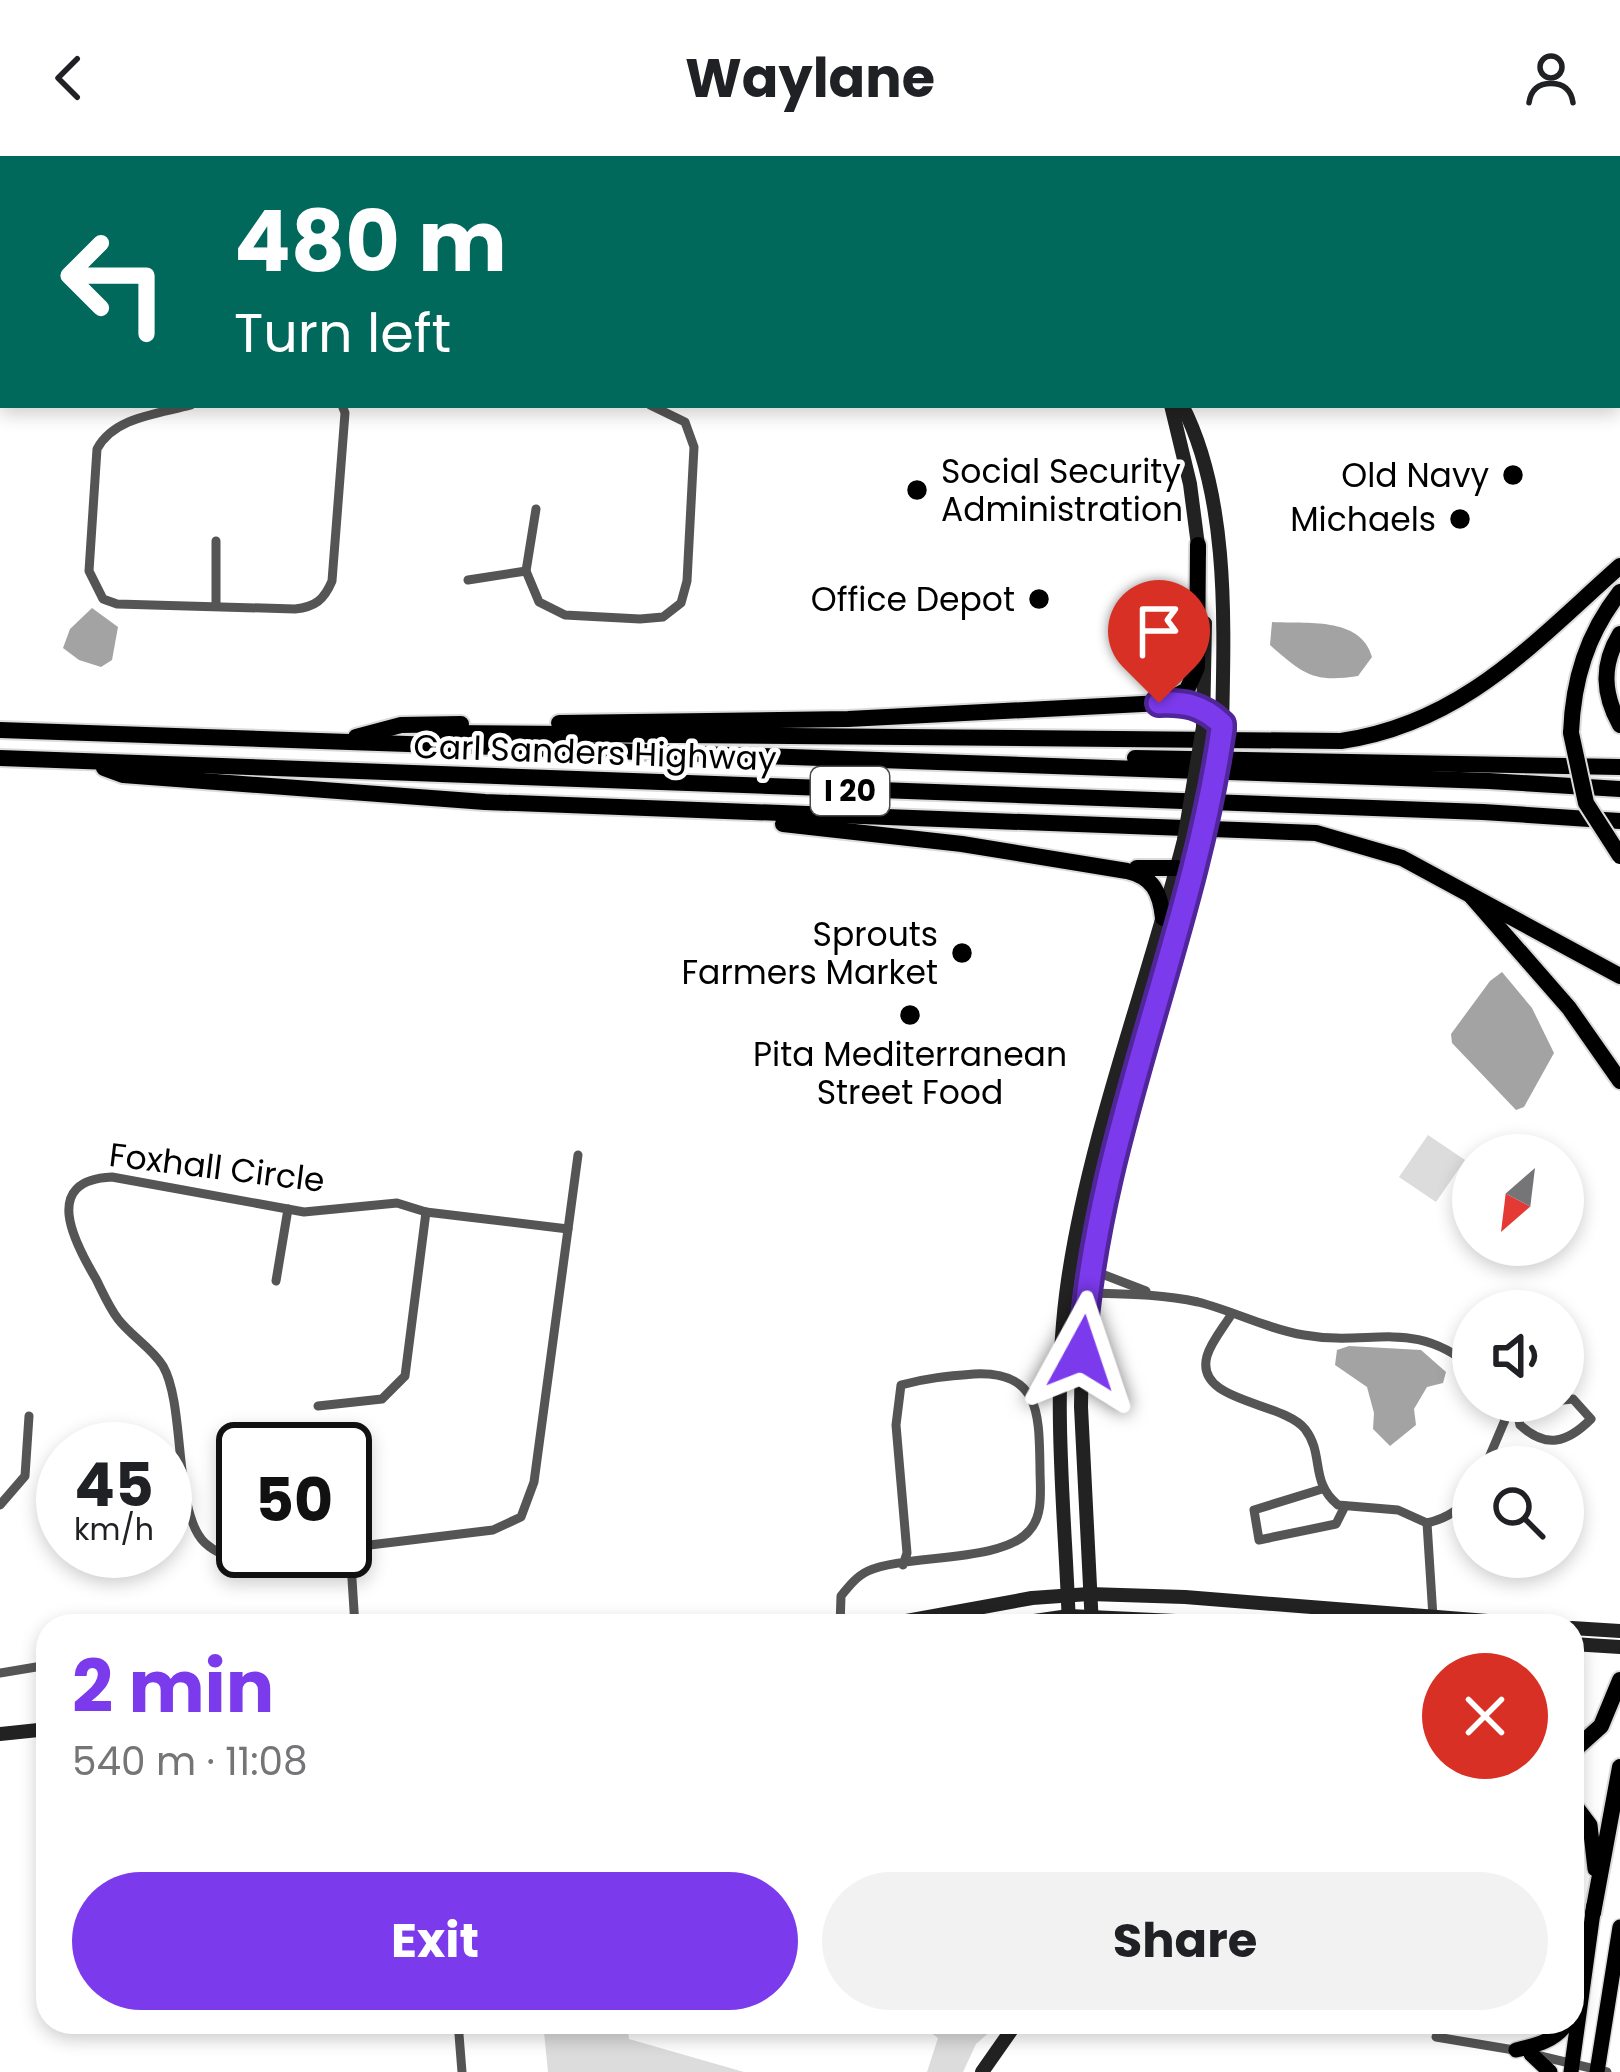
<!DOCTYPE html>
<html lang="en">
<head>
<meta charset="utf-8">
<style>
  body { margin:0; font-family:Poppins,sans-serif; background:#f2f2f2; color:#202124; height:100vh; display:flex; flex-direction:column; font-size:45px; white-space:nowrap }
  * { box-sizing:border-box; margin:0 }
  p { font-size:39px; color:#757577 }
  .icon { flex:none; width:66px; height:66px; fill:none; stroke:currentColor; stroke-width:2; stroke-linecap:round; stroke-linejoin:round }
  .map { position:relative; flex:1; overflow:hidden }
  .side { position:absolute; left:36px; top:1458px; width:1548px; height:420px; display:flex; flex-direction:column; background:#fff; border-radius:36px; box-shadow:0 6px 18px #0003 }
  .side>* { flex:none }
  .banner { position:absolute; left:0px; top:0px; width:1620px; height:252px; box-shadow:0 6px 18px #0003; background:#00695c; color:#fff; overflow:hidden }
  .needle { width:78px; rotate:208deg }
  .tools { position:absolute; left:1452px; top:978px; display:grid; gap:24px }
  .tools a { display:grid; place-items:center; width:132px; height:132px; border-radius:50%; background:#fff; box-shadow:0 6px 18px #0003; font-size:60px }
  .speed { position:absolute; left:36px; top:1266px; display:flex; gap:24px; font-size:60px; font-weight:700; text-align:center }
  .speed>* { display:grid; place-content:center; width:156px; height:156px; border-radius:50%; background:#fff; box-shadow:0 6px 18px #0003; line-height:1 }
  .speed small { font-size:30px; font-weight:400 }
  .speed .limit { border:6px solid #111; border-radius:18px; background:#fff; color:#111 }
  .pin { position:absolute; display:grid; place-items:center; width:102px; height:102px; color:#fff; margin:-123px -51px; border-radius:50% 50% 50% 0; rotate:-45deg; box-shadow:0 0 12px #0007 }
  .pin .icon { rotate:45deg }
  .me { position:absolute; width:132px; margin:-66px; rotate:5deg; stroke-linejoin:round; filter:drop-shadow(0 0 9px #0008) }
  .turn { display:flex; align-items:center; gap:42px; height:252px; padding:0 36px; font-size:54px }
  .turn .icon { width:156px; height:156px; stroke-width:2.5 }
  .turn b { display:block; font-size:84px; line-height:102px }
  .round { display:grid; place-items:center; flex:none; width:126px; height:126px; border-radius:63px; background:#f2f2f2 }
  .summary { display:flex; align-items:center; justify-content:space-between; height:204px; padding:0 36px }
  h1 { font-size:72px; font-weight:700; line-height:90px; color:#7c3aed }
  .action { display:flex; gap:24px; margin-top:auto; padding:24px 36px }
  .action a { flex:1; height:138px; border-radius:72px; background:#7c3aed; color:#fff; font-size:48px; font-weight:700; line-height:138px; text-align:center }
  .action a+a { background:#f2f2f2; color:#202124 }
  header { display:flex; justify-content:space-between; align-items:center; height:156px; padding:0 36px; background:#fff; font-size:54px; font-weight:700 }
  .map>svg:first-child { display:block }
</style>
</head>
<body>
<header><svg class="icon" aria-label="back" viewBox="0 0 24 24"><path d="M15 5l-7 7 7 7"/></svg>Waylane<svg class="icon" aria-label="person" viewBox="0 0 24 24"><circle cx="12" cy="8" r="4"/><path d="M4 21q1-7 8-7t8 7"/></svg></header>
<div class="map">
<svg width="1620" height="1916" viewBox="0 0 1620 1916">
  <rect width="100%" height="100%" fill="#fff"/>
  <g fill="#dcdcdc">
    <path d="M1428,979L1465,1004L1436,1046L1399,1021Z"/>
    <path d="M543,1866H627L629,1883L744,1916H548Z"/>
    <path d="M916,1866H1001L976,1888L963,1916H927L938,1882Z"/>
  </g>
  <g fill="#a3a3a3">
    <path d="M92,452L118,471L112,504L101,511L79,504L63,492L70,473Z"/>
    <path d="M1272,466C1305,468 1361,460 1372,501L1358,520C1313,527 1303,518 1270,489Z"/>
    <path d="M1502,816L1532,852L1554,897L1524,951L1516,954L1452,887L1451,878L1490,825Z"/>
    <path d="M1349,1190L1421,1194L1446,1216L1443,1227L1427,1231L1414,1253L1416,1269L1390,1290L1373,1273L1374,1257L1367,1231L1335,1209L1337,1194Z"/>
  </g>
  <g fill="none" stroke-linecap="round" stroke-linejoin="round">
    <g stroke="#dbdbdb" stroke-width="18">
      <g id="primary">
        <path d="M1572,1645L1590,1669L1595,1713"/>
        <path d="M1516,1894C1537,1889 1555,1885 1568,1866"/>
        <path d="M1531,1898L1550,1916"/>
        <path d="M1571,1916L1594,1749"/>
        <path d="M1597,1916L1620,1771"/>
      </g>
    </g>
    <g stroke="#dbdbdb" stroke-width="20">
      <g id="motorway">
        <path d="M1620,478C1601,509 1603,538 1620,569"/>
        <path d="M1170,543L1187,534L1197,511L1198,389"/>
        <path d="M559,567L848,563L1181,546L1204,553"/>
        <path d="M0,574L1489,625L1620,633"/>
        <path d="M1571,577C1573,524 1587,478 1620,436"/>
        <path d="M356,581L401,569L461,568"/>
        <path d="M427,587L449,577L1341,585C1463,567 1532,488 1620,410"/>
        <path d="M0,602L1483,656L1620,665"/>
        <path d="M1135,602L1620,611"/>
        <path d="M104,612L123,619L485,646L1316,677L1402,702L1620,820"/>
        <path d="M783,668L962,688L1127,715C1153,721 1160,736 1163,762"/>
        <path d="M1137,712H1177"/>
        <path d="M1472,741L1569,852L1620,925"/>
        <path d="M1572,1596L1601,1570L1620,1524"/>
        <path d="M1593,1757L1620,1611"/>
      </g>
    </g>
    <g stroke="#555" stroke-width="9">
      <path d="M282,0L283,3"/>
      <path d="M96,3L97,0"/>
      <path d="M610,3L613,0"/>
      <path d="M673,3V0"/>
      <path d="M191,249C158,258 114,261 97,293L89,415L103,443L117,448L295,453C315,451 324,444 332,425L345,257L342,249"/>
      <path d="M536,353L526,415L539,446L565,459L640,463L663,461L681,447L687,425L694,291L685,266L650,249"/>
      <path d="M468,424L526,415"/>
      <path d="M216,450V385"/>
      <path d="M1089,1113L1146,1135"/>
      <path d="M276,1125L288,1053"/>
      <path d="M1087,1137C1124,1138 1162,1138 1198,1146C1234,1155 1267,1173 1304,1179C1371,1191 1413,1161 1473,1212"/>
      <path d="M1231,1159C1223,1172 1211,1186 1207,1200C1194,1247 1283,1245 1305,1273C1325,1299 1309,1325 1338,1349L1398,1354L1427,1367"/>
      <path d="M1516,1249L1520,1269C1546,1293 1567,1287 1591,1263L1573,1243L1563,1244"/>
      <path d="M318,1250L382,1243L405,1220L426,1056"/>
      <path d="M1510,1250L1556,1245"/>
      <path d="M1485,1311L1505,1264L1496,1245"/>
      <path d="M1322,1333L1254,1354L1259,1384L1336,1368L1345,1350"/>
      <path d="M0,1349L25,1320L29,1260"/>
      <path d="M1563,1358L1574,1368L1571,1381L1563,1387"/>
      <path d="M1427,1367L1433,1461"/>
      <path d="M1427,1367C1448,1362 1461,1353 1473,1336"/>
      <path d="M345,1392L493,1374L521,1361L534,1326L578,999"/>
      <path d="M350,1392L355,1470"/>
      <path d="M311,1395C276,1398 234,1414 205,1387C173,1357 186,1250 163,1210C152,1192 131,1180 118,1163C109,1151 103,1137 96,1123C74,1086 41,1024 112,1021L304,1056L397,1047L426,1056L568,1073"/>
      <path d="M1515,1401L1520,1408L1530,1410L1544,1401"/>
      <path d="M840,1470L841,1440C849,1430 857,1420 868,1415C905,1398 1002,1407 1029,1375C1044,1359 1040,1333 1040,1313C1039,1259 1041,1215 974,1218C948,1220 926,1222 901,1229L896,1269L907,1397L903,1409"/>
      <path d="M0,1517L48,1509"/>
      <path d="M458,1866L462,1916"/>
      <path d="M1436,1881L1520,1895"/>
      <path d="M1536,1899L1607,1916"/>
    </g>
    <g stroke="#555" stroke-width="12">
      <path d="M1475,3L1478,0"/>
      <path d="M1501,3L1504,0"/>
      <path d="M0,215L3,214"/>
    </g>
    <g stroke="#222" stroke-width="14">
      <path d="M1034,0L1036,3"/>
      <path d="M1003,3V0"/>
      <path d="M1171,249L1190,328L1199,397"/>
      <path d="M1182,249C1230,342 1224,470 1222,573"/>
      <path d="M1203,571L1205,467"/>
      <path d="M879,1470L1032,1442L1089,1438L1185,1441L1550,1470"/>
      <path d="M1000,1470L1069,1460L1282,1470"/>
      <path d="M1069,1470C1065,1355 1051,1239 1068,1124C1090,975 1147,830 1184,684"/>
      <path d="M1092,1470L1081,1251L1082,1191L1092,1091L1107,1023L1202,685"/>
      <path d="M1572,1472L1620,1475"/>
      <path d="M1572,1488L1620,1491"/>
      <path d="M0,1578L48,1573"/>
      <path d="M982,1916L1017,1866"/>
    </g>
    <use href="#primary" stroke="#000" stroke-width="15"/>
    <use href="#motorway" stroke="#000" stroke-width="16"/>
    <g stroke="#dbdbdb" stroke-width="20" stroke-linecap="butt">
      <path id="motorway-bridge" d="M1571,577L1586,647L1620,700"/>
    </g>
    <g stroke="#222" stroke-width="14">
      <path d="M1184,684L1203,571"/>
      <path d="M1202,685L1222,573"/>
    </g>
    <use href="#motorway-bridge" stroke="#000" stroke-width="16"/>
  </g>
  <g fill="none" stroke-linecap="round" stroke-linejoin="round">
    <g stroke="#51269a" stroke-width="30">
      <path id="route" d="M1082,1197C1095,982 1192,785 1222,573V568C1202,549 1185,546 1159,547"/>
    </g>
    <use href="#route" stroke="#7c3aed" stroke-width="21"/>
  </g>
  <g fill="#000" stroke="#fff" stroke-width="4.5">
    <circle cx="1513" cy="319" r="12"/>
    <circle cx="917" cy="334" r="12"/>
    <circle cx="1460" cy="363" r="12"/>
    <circle cx="1039" cy="443" r="12"/>
    <circle cx="962" cy="797" r="12"/>
    <circle cx="910" cy="859" r="12"/>
  </g>
  <g text-anchor="middle" stroke-width="9" stroke-linejoin="round" paint-order="stroke">
    <rect fill="#fff" stroke="#4c4c4c" stroke-width="3" x="811" y="611" width="78" height="48" rx="9"/>
    <g font-size="30" font-weight="bold" fill="#000">
      <text x="850" y="645">I 20</text>
    </g>
    <g font-size="33" fill="#000" stroke="#fff" text-anchor="end">
      <text x="941" y="327" text-anchor="start">Social Security<tspan x="941" dy="38">Administration</tspan></text>
      <text x="1489" y="331">Old Navy</text>
      <text x="1436" y="375">Michaels</text>
      <text x="1015" y="455">Office Depot</text>
      <text x="938" y="790">Sprouts<tspan x="938" dy="38">Farmers Market</tspan></text>
      <text x="910" y="910" text-anchor="middle">Pita Mediterranean<tspan x="910" dy="38">Street Food</tspan></text>
    </g>
    <g font-size="33" fill="#000" stroke="#fff">
      <text transform="translate(595 596) rotate(2)" y="12">Carl Sanders Highway</text>
      <text transform="translate(217 1011) rotate(7)" y="12">Foxhall Circle</text>
    </g>
  </g>
</svg>
<div class="tools">
<a><svg class="needle" viewBox="-14 -14 28 28"><path d="M0-13l5 13h-10z" fill="#e53935"/><path d="M0 13l5-13h-10z" fill="#757577"/></svg></a>
<a><svg class="icon" aria-label="sound" viewBox="0 0 24 24"><path d="M4 9h4l5-4v14l-5-4H4zM17 9q2 3 0 6"/></svg></a>
<a><svg class="icon" aria-label="search" viewBox="0 0 24 24"><circle cx="10" cy="10" r="6"/><path d="M15 15l6 6"/></svg></a>
</div>
<div class="speed"><div>45<small>km/h</small></div><div class="limit">50</div></div>
<div class="pin" style="left:1159px;top:547px;background:#d93025"><svg class="icon" aria-label="arrive" viewBox="0 0 24 24"><path d="M6 21V4h12l-3 4 3 4H6"/></svg></div>
<svg class="me" style="left:1082px;top:1197px" viewBox="-20 -20 40 40"><path d="M0-17L14 15 0 8-14 15z" fill="#7c3aed" stroke="#fff" stroke-width="4"/></svg>
<div class="banner">
<div class="turn"><svg class="icon" aria-label="left" viewBox="0 0 24 24"><path d="M17 20v-9H6M10 6l-5 5 5 5"/></svg><div><b>480 m</b>Turn left</div></div>
</div>
<section class="side">
<div class="summary"><div><h1>2 min</h1><p>540 m · 11:08</p></div><a class="round" style="background:#d93025;color:#fff"><svg class="icon" aria-label="close" viewBox="0 0 24 24"><path d="M6 6l12 12M18 6L6 18"/></svg></a></div>
<div class="action"><a>Exit</a><a>Share</a></div>
</section>
</div>
</body>
</html>
